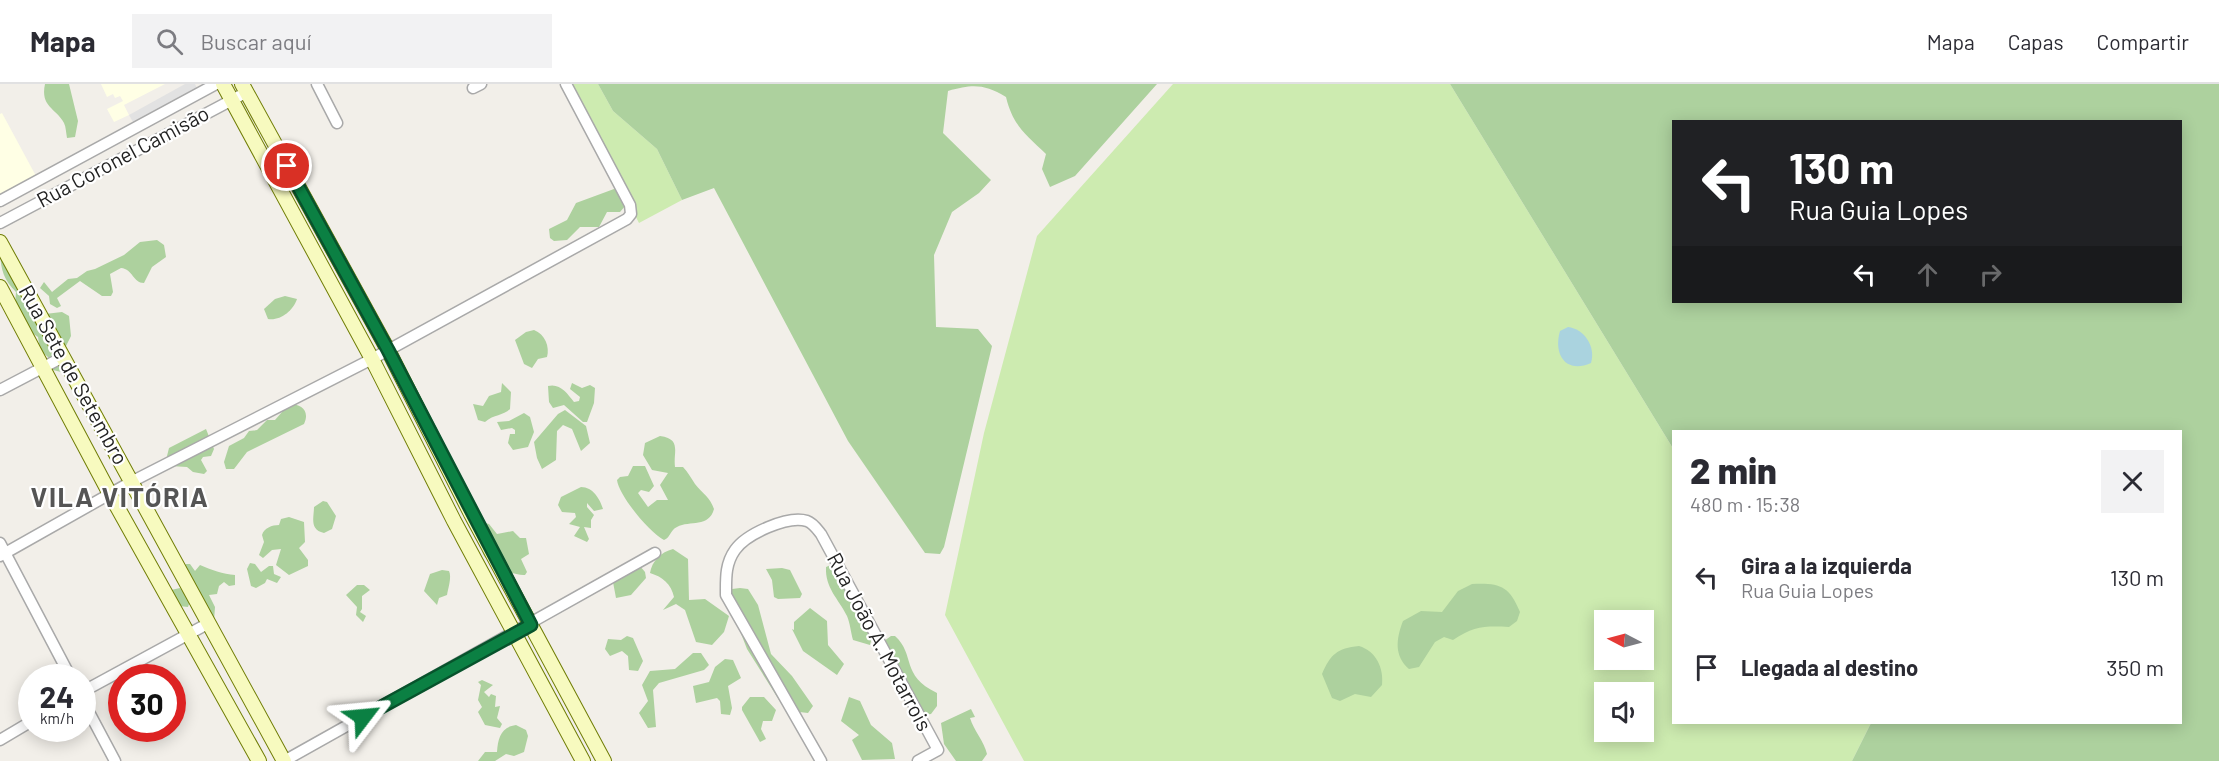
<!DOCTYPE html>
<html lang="es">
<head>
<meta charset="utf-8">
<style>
  body { margin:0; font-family:Barlow,sans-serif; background:#f2f2f3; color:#2b2b33; height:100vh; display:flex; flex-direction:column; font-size:22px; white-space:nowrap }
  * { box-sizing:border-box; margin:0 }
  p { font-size:20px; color:#7c7c81 }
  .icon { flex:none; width:33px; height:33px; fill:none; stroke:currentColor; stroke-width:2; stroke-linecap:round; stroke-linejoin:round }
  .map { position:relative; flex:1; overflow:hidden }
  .sheet { position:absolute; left:1672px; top:346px; width:510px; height:294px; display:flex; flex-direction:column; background:#fff; border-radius:0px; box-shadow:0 3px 15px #0003 }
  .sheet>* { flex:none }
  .top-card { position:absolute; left:1672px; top:36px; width:510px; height:183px; border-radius:0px; box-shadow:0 3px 15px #0003; background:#202124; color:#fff; overflow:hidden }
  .needle { width:39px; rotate:276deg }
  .buttons { position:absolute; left:1594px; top:526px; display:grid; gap:12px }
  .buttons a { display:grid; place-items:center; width:60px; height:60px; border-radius:0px; background:#fff; box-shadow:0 3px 15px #0003; font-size:30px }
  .speed { position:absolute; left:18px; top:580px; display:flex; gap:12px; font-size:30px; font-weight:700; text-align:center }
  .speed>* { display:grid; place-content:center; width:78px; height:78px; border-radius:50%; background:#fff; box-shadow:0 3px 15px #0003; line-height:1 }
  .speed small { font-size:15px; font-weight:400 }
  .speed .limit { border:9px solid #d22; background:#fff; color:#111 }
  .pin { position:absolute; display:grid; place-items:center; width:51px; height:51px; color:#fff; margin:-26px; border:3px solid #fff; border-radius:50%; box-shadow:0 2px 6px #0007 }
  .me { position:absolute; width:66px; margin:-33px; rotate:61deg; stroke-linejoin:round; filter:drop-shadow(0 0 4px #0008) }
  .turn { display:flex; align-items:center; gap:21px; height:126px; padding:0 18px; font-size:27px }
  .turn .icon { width:78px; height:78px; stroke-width:2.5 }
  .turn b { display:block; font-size:42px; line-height:51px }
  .lanes { display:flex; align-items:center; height:57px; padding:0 18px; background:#0003; justify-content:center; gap:30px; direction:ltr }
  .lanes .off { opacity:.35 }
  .round { display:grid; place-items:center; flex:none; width:63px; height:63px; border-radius:0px; background:#f2f2f3 }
  .head { display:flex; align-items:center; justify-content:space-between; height:102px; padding:0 18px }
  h1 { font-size:36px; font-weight:800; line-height:45px }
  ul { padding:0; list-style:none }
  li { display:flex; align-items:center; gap:18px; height:90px; padding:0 18px }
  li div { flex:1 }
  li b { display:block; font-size:22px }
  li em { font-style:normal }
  header { display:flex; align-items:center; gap:36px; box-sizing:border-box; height:84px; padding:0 30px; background:#fff; border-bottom:2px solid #e1e1e2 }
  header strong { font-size:28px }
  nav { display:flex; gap:33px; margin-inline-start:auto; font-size:21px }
  .search { width:420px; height:54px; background:#f2f2f3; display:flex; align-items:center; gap:15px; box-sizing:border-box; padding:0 21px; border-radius:0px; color:#7c7c81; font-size:22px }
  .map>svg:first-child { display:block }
</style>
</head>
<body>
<header>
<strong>Mapa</strong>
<div class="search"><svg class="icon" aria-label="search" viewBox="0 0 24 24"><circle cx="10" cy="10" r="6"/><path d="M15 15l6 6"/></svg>Buscar aquí</div>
<nav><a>Mapa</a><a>Capas</a><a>Compartir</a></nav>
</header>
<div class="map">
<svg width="2219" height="677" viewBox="0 0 2219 677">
  <rect width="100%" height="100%" fill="#f2efe9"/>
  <g fill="#ffffe5">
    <path d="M101,0H165L124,21L129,31L114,38L107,25L123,17L120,12L115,14L113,10L107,13Z"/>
    <path d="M2,29L36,92L0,112V30Z"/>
  </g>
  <g fill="#cdebb0" fill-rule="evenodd">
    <path d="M568,0H598L613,27L657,65L682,116L639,139Z"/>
    <path d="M1173,0H1450L1674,366V639H1871L1852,677H1024L945,531L984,349L1037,152ZM1605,537H1644V576H1605ZM1605,609H1644V648H1605Z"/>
  </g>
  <g fill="#add19e" fill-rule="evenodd">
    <path d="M45,0H69L78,37L75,53L67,54C66,49 66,43 64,39C56,24 40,23 45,0Z"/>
    <path d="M598,0H1157L1075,92L1050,103L1042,85L1046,70C1026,51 1013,42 1006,13C984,0 973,0 948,7L943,49L991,96L979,109L952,128L934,171L936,243L978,245L992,262L944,463L940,470L925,469L848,357L714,104L682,116L657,65L613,27Z"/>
    <path d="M1450,0H2219V677H1852L1871,639H2181V348H1674V366ZM1674,38H2181V218H1674Z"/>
    <path d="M614,105L618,106L626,121L620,128H607L599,143H580L567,156L554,157L550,154L549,145L567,136L576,119Z"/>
    <path d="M0,153L17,173L45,230L62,228L69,232L71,252L64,266L69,290L53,286L49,274L40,266L38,253L32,249L15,221L16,208C0,192 0,180 0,153Z"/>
    <path d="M157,156L164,161L166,173L152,183L144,199C133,199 133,185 121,184L110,190L113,208L111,212H102L80,197L57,214L61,222L57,224L50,220L49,212L40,204L44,198L52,208L68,195L77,194L87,187L95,185L124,171L140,158Z"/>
    <path d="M285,212L297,215C293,227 280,237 268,235L264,225L275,215Z"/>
    <path d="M534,246C545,250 550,263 547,273L538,275L532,284L524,280L515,256L526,248Z"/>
    <path d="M502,299L511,308L510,325C503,332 494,330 485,338L478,336L473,320L483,322L489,312L501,308Z"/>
    <path d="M572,299L582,304L590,301L595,304L594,319L587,338H583L564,321L553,324L549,318L548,302C560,299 567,309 574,318L579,317L580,313L570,305Z"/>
    <path d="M289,320C302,320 310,327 304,340L247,368L234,385H226L224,378L229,362L244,354L249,347L257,346L267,336H275Z"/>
    <path d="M565,326L586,342L590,359L581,367L572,345L563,341L557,347L556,376L542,385L537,374L534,358L558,330Z"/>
    <path d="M524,329L530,333L534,348L528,363L513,366L508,359L510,350H515V346L512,344L501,346L497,338L509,337Z"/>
    <path d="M206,345L214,365L211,372L203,373L201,376L207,387L204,390L193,388L187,383L170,382L166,376L169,364Z"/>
    <path d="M660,352C682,355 673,368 675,383H683C688,388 691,394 695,400C703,410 710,413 714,425C709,444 690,436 677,443C670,446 671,453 664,456C650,449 619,412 617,396L620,393L628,392L633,382H645L654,402L649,408L641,406L638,409L648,423L657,416H668L660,401L668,389L652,386L643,371L645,359Z"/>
    <path d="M581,403C593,403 600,415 603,425L594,427L587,419V423L594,431L591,436V444L584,443L589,455L587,458L574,452L580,443L569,440L576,433L575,429L562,428L558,421L561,413Z"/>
    <path d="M323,417L327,418L336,432L332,445L324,449C309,446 314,433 314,423Z"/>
    <path d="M289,433L304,438L305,458L299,464L308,476V482L289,491L276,481L281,465L272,466L263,474L259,471L264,458L262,451C264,444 272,441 279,441L281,435Z"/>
    <path d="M485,439L489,440L497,450L513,447L520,454H526L529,470L521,475L527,488L525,491C514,492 488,481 483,470C481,464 482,449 482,442Z"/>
    <path d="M673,465L688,475L689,516L705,515L729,532L724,548L712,561L696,558L685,526L676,520L663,526L674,513C671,500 663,493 650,489C652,477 661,468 673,465Z"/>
    <path d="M838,478L872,553L870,561L853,556C851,549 850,539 847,532C838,514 825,504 826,483Z"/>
    <path d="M250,479L255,480L261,488L269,482H273L274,490L281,493L277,499L267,495L265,499L256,504L251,502L247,485Z"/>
    <path d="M186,480H190L195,487L200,481C211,486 223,490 235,491V501L229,502L224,498L219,502L217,510L209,511L215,523L214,537L190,517L188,523L179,522L171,506L180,504L186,512L183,484Z"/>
    <path d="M639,481L645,488L646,494L631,511L616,514L613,498Z"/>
    <path d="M782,484L790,486L802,510L800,514L778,515L774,513L772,496L766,485Z"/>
    <path d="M442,486L449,487C452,493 448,505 447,511L439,514L437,521L424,507L430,490Z"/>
    <path d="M1472,500C1499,499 1509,501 1520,528L1517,537L1509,543C1485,542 1474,542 1453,556L1444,553L1435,558L1419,583L1409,585C1394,572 1396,555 1403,537L1421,527L1442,528L1458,507Z"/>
    <path d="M357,501H364L370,506L362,512V525L360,528L366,532L363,538L356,531L357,523L346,511Z"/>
    <path d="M740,504L748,505L758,521L771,570L792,592L813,622L808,629L791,627L779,616L747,565L726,511L732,505Z"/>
    <path d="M810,524L827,537L828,561L844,580L837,591L803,567L792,545L794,546V538Z"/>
    <path d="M627,552L633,554L643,577L638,587L629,586L628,572L622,567L610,572L605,565L608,555L621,556Z"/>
    <path d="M891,552H895C916,571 900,591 937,609V622L931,630L923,631L884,557Z"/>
    <path d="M1359,562C1376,567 1384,584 1382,601L1371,613L1355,610L1340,617L1332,614L1322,590C1330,571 1337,564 1359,562Z"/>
    <path d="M693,569H701L709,581L704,586L659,599L653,606L656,643L648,644L639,629L648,617L642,601L650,587L675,585Z"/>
    <path d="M725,575L733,576L741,594L728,602L732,624L730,631L721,630L720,617L717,614L696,619L693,602L709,598L715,583Z"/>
    <path d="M482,596L493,601L484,608L489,613L491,610L496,612L495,623L500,622L497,634L502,640L500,644L485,641L478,628L482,623L478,616L481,601L478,598Z"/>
    <path d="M750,613H764L776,626L772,637H763L761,645L766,655L760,658L742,626V623Z"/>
    <path d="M849,613L860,617L871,641L892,659L895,675L862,676L852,656L859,651L841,637Z"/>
    <path d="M971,625L975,633L970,634C974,647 984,657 987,670L982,677H956L944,660L941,639Z"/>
    <path d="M516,641L526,646L528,652L524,668L514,672L506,670L495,677H478L485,668H497C498,654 501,643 516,641Z"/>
  </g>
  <path fill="#e2e2e2" d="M185,0H195L200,10L137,45L129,31Z"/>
  <path fill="#aad3df" d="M1568,243C1584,245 1596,262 1591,279C1566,290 1553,271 1560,247Z"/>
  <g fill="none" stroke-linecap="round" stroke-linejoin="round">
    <g stroke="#a9a9a9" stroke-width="13">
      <g id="minor">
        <path d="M317,0L337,39"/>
        <path d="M473,4L481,0"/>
        <path d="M0,117L216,0"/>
        <path d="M0,139L247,8"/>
        <path d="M0,306L63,273"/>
        <path d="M0,459L71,594"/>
        <path d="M0,472L131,398L372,275L627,135L631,130L630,121L566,0"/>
        <path d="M82,608L209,539"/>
        <path d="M82,615L115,677"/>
        <path d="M0,656L32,637"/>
        <path d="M284,677L655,469"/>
        <path d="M821,677L726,511C726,495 725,480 735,466C746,450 788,431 807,437C813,439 817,445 821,450L938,666L918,677"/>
      </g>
    </g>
    <g stroke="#707d05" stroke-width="16">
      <g id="secondary">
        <path d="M223,0L372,275L454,437L583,677"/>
        <path d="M242,0L388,266L471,430L604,677"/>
        <path d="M0,158L284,677"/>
        <path d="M0,203L110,410L259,677"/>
      </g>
    </g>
    <use href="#minor" stroke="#fff" stroke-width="10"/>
    <use href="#secondary" stroke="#f7fabf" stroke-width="14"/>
  </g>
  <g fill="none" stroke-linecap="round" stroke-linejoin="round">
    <g stroke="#07532c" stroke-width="15">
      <path id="route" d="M287,82L388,266L531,541L363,633"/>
    </g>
    <use href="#route" stroke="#0b8043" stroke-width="10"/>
  </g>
  <g text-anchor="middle" stroke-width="4.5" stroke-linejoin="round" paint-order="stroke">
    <g font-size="21" fill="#222" stroke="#fff">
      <text transform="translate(123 73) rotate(-28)" y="7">Rua Coronel Camisão</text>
      <text transform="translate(73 291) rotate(61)" y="7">Rua Sete de Setembro</text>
      <text transform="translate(879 558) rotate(62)" y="7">Rua João A. Motarrois</text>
    </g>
    <g font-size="27" font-weight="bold" letter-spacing="1.5" fill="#555" stroke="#fff">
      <text x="120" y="423">VILA VITÓRIA</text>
    </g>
  </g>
</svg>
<div class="buttons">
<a><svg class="needle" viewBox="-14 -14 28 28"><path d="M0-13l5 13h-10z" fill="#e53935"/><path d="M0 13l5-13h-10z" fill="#7c7c81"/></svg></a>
<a><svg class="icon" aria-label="sound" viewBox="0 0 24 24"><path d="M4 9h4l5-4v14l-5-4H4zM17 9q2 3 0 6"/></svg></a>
</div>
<div class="speed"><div>24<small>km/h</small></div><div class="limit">30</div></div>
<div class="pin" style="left:287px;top:82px;background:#d93025"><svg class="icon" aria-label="arrive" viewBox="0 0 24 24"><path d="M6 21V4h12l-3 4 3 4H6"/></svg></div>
<svg class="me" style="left:363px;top:633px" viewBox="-20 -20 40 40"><path d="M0-17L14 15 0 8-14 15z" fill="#0b8043" stroke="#fff" stroke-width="4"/></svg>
<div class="top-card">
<div class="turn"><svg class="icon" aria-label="left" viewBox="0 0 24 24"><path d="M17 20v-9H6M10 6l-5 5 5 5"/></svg><div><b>130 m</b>Rua Guia Lopes</div></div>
<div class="lanes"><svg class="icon" aria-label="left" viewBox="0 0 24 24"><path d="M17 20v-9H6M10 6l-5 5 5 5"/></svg><svg class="icon off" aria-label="ahead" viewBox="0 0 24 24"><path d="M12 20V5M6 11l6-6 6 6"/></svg><svg class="icon off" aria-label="right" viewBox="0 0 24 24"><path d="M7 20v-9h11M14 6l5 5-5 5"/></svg></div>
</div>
<section class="sheet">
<div class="head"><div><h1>2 min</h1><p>480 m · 15:38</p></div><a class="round"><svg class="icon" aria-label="close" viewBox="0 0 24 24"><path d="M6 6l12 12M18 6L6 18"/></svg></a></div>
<ul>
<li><svg class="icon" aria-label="left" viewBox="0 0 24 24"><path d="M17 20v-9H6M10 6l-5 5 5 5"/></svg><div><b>Gira a la izquierda</b><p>Rua Guia Lopes</p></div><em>130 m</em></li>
<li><svg class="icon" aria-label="arrive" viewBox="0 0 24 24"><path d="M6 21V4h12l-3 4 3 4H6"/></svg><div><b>Llegada al destino</b></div><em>350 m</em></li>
</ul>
</section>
</div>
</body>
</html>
